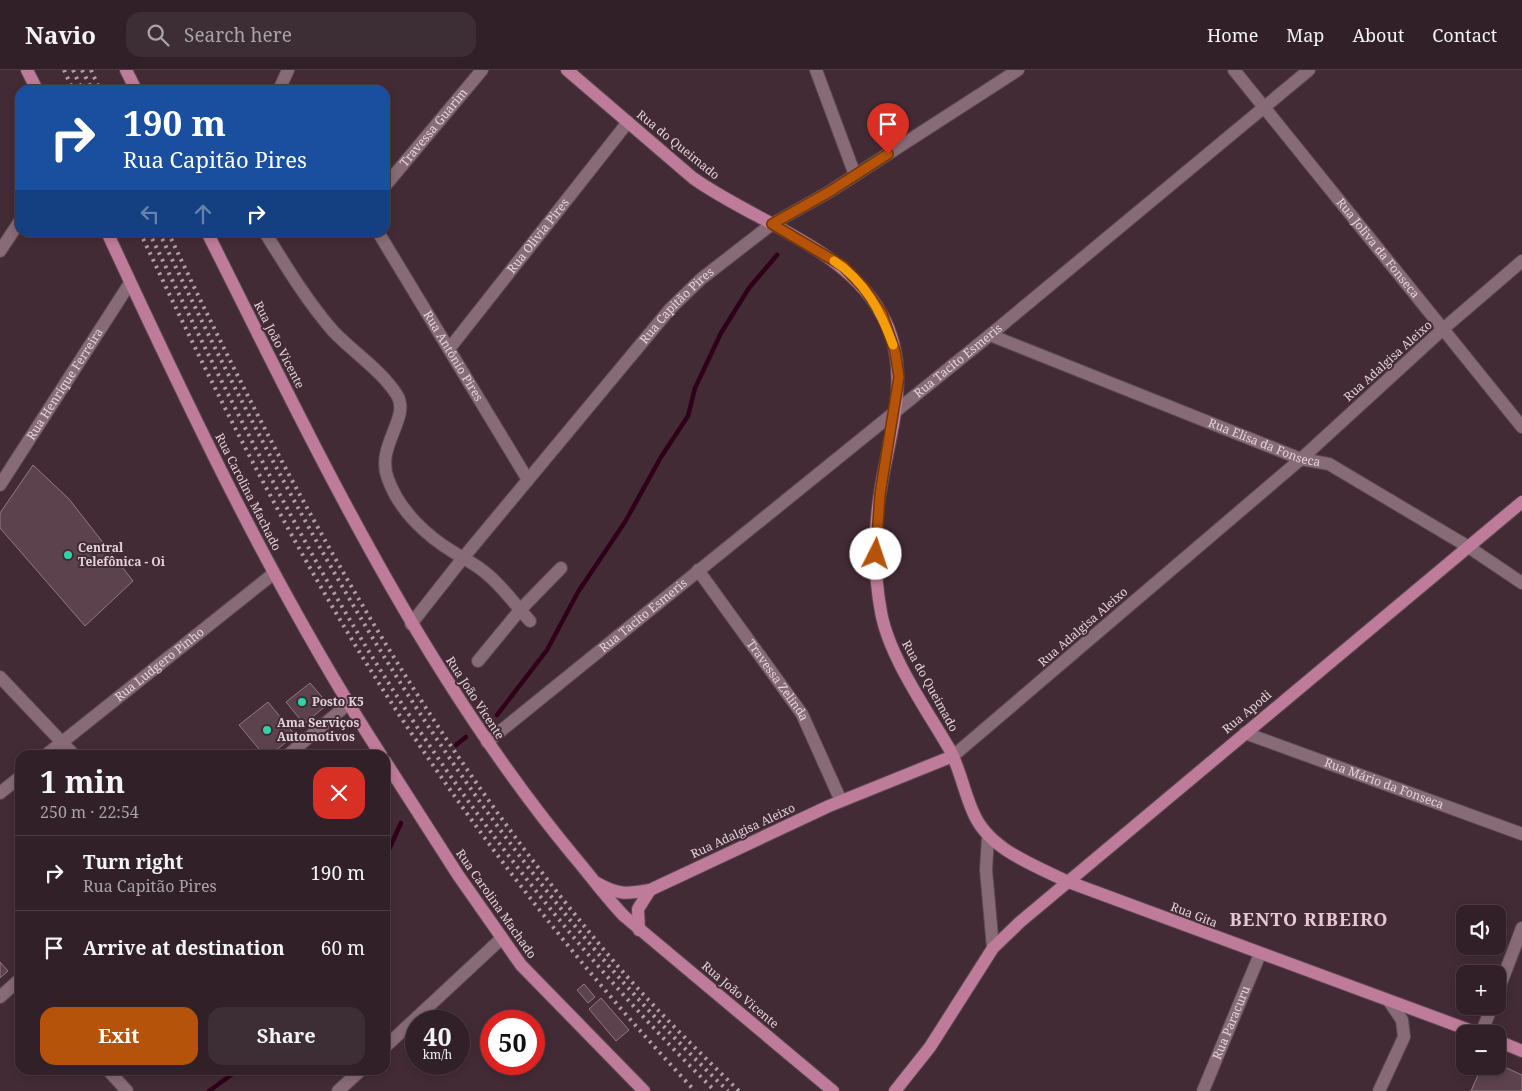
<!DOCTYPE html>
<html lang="en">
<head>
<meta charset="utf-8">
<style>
  body { margin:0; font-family:"Noto Serif",serif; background:#3d2d34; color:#f1f3f6; height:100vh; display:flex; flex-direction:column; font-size:19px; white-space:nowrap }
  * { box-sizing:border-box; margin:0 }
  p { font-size:16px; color:#a8a3a8 }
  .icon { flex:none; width:28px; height:28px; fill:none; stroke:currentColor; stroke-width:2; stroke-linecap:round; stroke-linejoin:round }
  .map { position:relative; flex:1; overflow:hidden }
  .side { position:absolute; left:15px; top:680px; width:375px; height:325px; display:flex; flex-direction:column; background:#322028; border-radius:15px; box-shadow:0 2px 8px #0003,0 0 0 1px #4d3e45 }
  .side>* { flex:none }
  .hud { position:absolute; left:15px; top:15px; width:375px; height:152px; border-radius:15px; box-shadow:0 2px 8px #0003,0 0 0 1px #4d3e45; background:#1a4fa0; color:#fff; overflow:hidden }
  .tools { position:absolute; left:1456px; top:835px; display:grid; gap:10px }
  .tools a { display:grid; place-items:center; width:50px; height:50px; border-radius:10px; background:#322028; box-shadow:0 2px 8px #0003,0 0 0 1px #4d3e45; font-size:25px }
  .speed { position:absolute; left:405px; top:940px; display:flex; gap:10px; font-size:25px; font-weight:700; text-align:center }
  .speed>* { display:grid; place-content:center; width:65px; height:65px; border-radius:50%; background:#322028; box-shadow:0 2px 8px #0003,0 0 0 1px #4d3e45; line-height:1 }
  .speed small { font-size:12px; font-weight:400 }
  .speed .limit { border:8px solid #d22; background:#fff; color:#111 }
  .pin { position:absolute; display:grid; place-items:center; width:42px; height:42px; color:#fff; margin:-51px -21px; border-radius:50% 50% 50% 0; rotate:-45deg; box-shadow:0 0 5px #0007 }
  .pin .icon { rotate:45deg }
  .me { position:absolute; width:55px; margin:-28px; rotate:4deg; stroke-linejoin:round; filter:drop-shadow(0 0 4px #0008) }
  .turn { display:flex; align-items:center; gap:18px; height:105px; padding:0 25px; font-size:22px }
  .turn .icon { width:65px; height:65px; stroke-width:2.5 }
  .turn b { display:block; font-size:35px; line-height:42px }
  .lanes { display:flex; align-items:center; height:48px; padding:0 25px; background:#0003; justify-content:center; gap:25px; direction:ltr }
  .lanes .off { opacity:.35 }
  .round { display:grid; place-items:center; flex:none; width:52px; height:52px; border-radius:15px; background:#3d2d34 }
  .headline { display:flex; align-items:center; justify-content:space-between; height:85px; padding:0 25px }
  h1 { font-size:30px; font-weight:700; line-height:38px }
  .action { display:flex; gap:10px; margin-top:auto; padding:10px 25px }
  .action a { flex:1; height:58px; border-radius:15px; background:#b45309; color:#fff; font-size:20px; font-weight:700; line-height:58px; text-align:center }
  .action a+a { background:#3d2d34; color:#f1f3f6 }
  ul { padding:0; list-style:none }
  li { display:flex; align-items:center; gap:15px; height:75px; padding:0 25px; border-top:1px solid #4d3e45 }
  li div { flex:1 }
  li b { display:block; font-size:19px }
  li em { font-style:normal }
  header { display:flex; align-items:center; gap:30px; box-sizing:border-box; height:70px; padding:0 25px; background:#322028; border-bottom:1px solid #4d3e45 }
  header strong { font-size:24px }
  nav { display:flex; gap:28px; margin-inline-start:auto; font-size:18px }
  .search { width:350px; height:45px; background:#3d2d34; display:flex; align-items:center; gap:12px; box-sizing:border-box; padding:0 18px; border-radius:15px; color:#a8a3a8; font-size:19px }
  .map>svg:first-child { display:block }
</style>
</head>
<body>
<header>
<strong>Navio</strong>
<div class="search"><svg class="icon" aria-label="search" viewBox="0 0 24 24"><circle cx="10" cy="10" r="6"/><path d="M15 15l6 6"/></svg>Search here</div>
<nav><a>Home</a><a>Map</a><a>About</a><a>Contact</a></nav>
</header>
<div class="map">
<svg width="1522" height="1021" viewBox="0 0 1522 1021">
  <rect width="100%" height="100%" fill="#432b36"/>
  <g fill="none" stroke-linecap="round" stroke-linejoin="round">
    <g stroke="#30001b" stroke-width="4.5">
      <path d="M497,645L547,580L578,522L625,452L661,387L688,346L695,318L721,263L749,218L777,185"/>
      <path d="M456,675L466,667"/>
      <path d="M385,788L401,753"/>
      <path d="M209,1021L238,1000"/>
    </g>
  </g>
  <g fill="#5b424d" stroke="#947884">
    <path d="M33,395L69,429L133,511L85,556L0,458V443Z"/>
    <path d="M310,613L328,634L304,654L286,632Z"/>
    <path d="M268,632L295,665L270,685H264L239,655Z"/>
    <path d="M338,680L342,685H332Z"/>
    <path d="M0,892L8,901L0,908Z"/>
    <path d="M584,914L595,927L588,933L577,920Z"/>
    <path d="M601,928L629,960L616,971L589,939Z"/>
    <path d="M1498,994L1522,1005V1021H1471L1482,996H1498Z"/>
  </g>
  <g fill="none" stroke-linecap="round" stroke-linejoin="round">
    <g stroke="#5c4952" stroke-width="14">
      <g id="minor">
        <path d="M816,0L855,105"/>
        <path id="s1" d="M1234,0L1522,357"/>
        <path d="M279,20L288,0"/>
        <path id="s2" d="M385,116L482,0"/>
        <path id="s3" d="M378,162L528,410"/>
        <path d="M266,164C287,198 307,231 333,261C354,283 381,300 397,325C411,348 375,376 388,409C399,440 426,466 455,483C466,490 477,495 487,504C503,517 516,536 530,551"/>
        <path d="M0,181L20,151"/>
        <path id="s4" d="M990,265L1301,389L1329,394L1467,476L1522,513"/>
        <path id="s5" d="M449,279L628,52"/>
        <path id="s6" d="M0,415L130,213"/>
        <path id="s7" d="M698,500L802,644L841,731"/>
        <path id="s8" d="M411,554L463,488L670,239L701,209L772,154L829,122L1018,0"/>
        <path d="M478,591L520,540L561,498"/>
        <path d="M0,607L74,685"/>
        <path id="s9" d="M1245,663L1522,764"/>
        <path id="s10" d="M487,672L990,265L1309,0"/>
        <path id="s11" d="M46,685L273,504"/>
        <path d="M288,685L348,634"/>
        <path d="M953,686L1301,389L1443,259L1522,191"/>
        <path d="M0,723L20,707"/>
        <path d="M988,767L986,800L993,878"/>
        <path d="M1498,921L1522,858"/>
        <path d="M0,927L20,909"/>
        <path d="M1481,964L1492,936"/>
        <path d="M385,977L501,869"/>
        <path d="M108,1000L127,1021"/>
        <path d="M338,1021L361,1000"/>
        <path id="s12" d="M1203,1021L1260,884"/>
        <path d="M1379,1021L1404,967L1402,950L1389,931"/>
      </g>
    </g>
    <g stroke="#5c4952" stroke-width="14">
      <g id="major">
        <path d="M27,0L37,20"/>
        <path d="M126,0L136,20"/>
        <path d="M567,0L693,108C753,151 844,177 881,243C914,300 889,363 880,423C874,461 874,504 881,542C889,587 927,640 950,680C960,699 964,722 973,742C988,779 1032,794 1066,811L1480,964"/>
        <path d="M107,162C190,341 274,519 381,685"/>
        <path d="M207,162C315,377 418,597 572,784C590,805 605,826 624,846L833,1021"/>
        <path d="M385,691L458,805L521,895L644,1021"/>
        <path d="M597,813C618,825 626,824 650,820L829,736L953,686"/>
        <path d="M639,860L638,839L650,820"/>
        <path d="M1498,971L1522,981"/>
        <path d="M895,1021L930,977L993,878L1020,852L1522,432"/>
      </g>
    </g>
    <use href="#minor" stroke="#876b77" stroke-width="12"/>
    <use href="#major" stroke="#be7c9a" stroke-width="12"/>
    <g stroke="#af9da5" stroke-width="4" stroke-dasharray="2.5 5" stroke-linecap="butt">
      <path d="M64,0L73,20"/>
      <path d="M73,0L82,20"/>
      <path d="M82,0L92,20"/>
      <path d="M91,0L100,20"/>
      <path d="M140,162C222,337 308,510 416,670C499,794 593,912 695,1021"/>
      <path d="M149,162C198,264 247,365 301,464C412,668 550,858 715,1021"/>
      <path d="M159,162C308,477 473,777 728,1021"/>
      <path d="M168,162C291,424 427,673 616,894C654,938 697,980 739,1021"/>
    </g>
  </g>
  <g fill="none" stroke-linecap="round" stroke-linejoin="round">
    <g stroke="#753606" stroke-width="12">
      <path id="route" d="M876,484L880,424L899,307L895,281L882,244L864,218L843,196L772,154L829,122L888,84"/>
    </g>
    <use href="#route" stroke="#b45309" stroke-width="9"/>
    <path stroke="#f59e0b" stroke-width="9" d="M834,191C865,211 881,242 893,275"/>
  </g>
  <g fill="#2ed4ab" stroke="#432b36" stroke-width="2">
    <circle cx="68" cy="485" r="5"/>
    <circle cx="302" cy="632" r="5"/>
    <circle cx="267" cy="660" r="5"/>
  </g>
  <g text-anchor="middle" stroke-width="4" stroke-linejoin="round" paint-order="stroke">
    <g font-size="12" fill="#e2d3d9" stroke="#432b36">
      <text dy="4" stroke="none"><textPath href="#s2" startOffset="76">Travessa Guarim</textPath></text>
      <text transform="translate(678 75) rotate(39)" y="4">Rua do Queimado</text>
      <text dy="4" stroke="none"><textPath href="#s5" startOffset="144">Rua Olivia Pires</textPath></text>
      <text dy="4" stroke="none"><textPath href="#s1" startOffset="229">Rua Joliva da Fonseca</textPath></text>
      <text dy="4" stroke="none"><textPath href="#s8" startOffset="415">Rua Capitão Pires</textPath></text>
      <text transform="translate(279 275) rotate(63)" y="4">Rua João Vicente</text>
      <text dy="4" stroke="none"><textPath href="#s3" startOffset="145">Rua Antônio Pires</textPath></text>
      <text dy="4" stroke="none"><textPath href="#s10" startOffset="606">Rua Tacito Esmeris</textPath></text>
      <text transform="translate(1388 291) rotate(-42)" y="4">Rua Adalgisa Aleixo</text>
      <text dy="4" stroke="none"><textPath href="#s6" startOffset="120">Rua Henrique Ferreira</textPath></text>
      <text dy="4" stroke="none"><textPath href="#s4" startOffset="295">Rua Elisa da Fonseca</textPath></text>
      <text transform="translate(248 422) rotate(63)" y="4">Rua Carolina Machado</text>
      <text dy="4" stroke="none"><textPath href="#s10" startOffset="201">Rua Tacito Esmeris</textPath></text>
      <text transform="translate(1083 557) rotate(-41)" y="4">Rua Adalgisa Aleixo</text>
      <text dy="4" stroke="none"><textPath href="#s11" startOffset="145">Rua Ludgero Pinho</textPath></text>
      <text dy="4" stroke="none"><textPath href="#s7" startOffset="136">Travessa Zelinda</textPath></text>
      <text transform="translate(930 616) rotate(61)" y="4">Rua do Queimado</text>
      <text transform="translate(475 628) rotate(57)" y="4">Rua João Vicente</text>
      <text transform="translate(1247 642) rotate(-40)" y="4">Rua Apodi</text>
      <text dy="4" stroke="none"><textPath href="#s9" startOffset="148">Rua Mário da Fonseca</textPath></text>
      <text transform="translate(743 761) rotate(-25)" y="4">Rua Adalgisa Aleixo</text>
      <text transform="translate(496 834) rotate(55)" y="4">Rua Carolina Machado</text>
      <text transform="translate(1194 845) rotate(21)" y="4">Rua Gita</text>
      <text transform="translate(740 925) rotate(40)" y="4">Rua João Vicente</text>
      <text dy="4" stroke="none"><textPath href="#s12" startOffset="74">Rua Paracuru</textPath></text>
    </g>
    <g font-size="12" font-weight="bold" fill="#e2d3d9" stroke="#432b36" text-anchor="start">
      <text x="78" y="482">Central<tspan x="78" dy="14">Telefônica - Oi</tspan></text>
      <text x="312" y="636">Posto K5</text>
      <text x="277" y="657">Ama Serviços<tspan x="277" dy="14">Automotivos</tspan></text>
    </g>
    <g font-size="18" font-weight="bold" letter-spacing="1" fill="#e6c7d4" stroke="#432b36">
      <text x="1309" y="856">BENTO RIBEIRO</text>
    </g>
  </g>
</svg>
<div class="tools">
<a><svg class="icon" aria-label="sound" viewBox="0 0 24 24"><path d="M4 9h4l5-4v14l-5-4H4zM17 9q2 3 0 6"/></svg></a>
<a>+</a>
<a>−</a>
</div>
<div class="speed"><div>40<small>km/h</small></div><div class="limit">50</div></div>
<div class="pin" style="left:888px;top:84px;background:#d93025"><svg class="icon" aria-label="arrive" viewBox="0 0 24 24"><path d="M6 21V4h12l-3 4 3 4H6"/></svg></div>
<svg class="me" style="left:876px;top:484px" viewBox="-20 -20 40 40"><circle r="19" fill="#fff"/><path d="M0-13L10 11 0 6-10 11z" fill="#b45309"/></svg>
<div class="hud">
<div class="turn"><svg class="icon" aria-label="right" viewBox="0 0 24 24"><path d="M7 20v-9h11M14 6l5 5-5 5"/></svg><div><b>190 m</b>Rua Capitão Pires</div></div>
<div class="lanes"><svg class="icon off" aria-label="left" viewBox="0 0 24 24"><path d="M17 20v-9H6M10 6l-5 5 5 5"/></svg><svg class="icon off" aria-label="ahead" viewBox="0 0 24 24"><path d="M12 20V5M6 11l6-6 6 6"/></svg><svg class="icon" aria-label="right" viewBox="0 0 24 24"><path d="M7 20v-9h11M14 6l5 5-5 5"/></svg></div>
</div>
<section class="side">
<div class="headline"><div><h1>1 min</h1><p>250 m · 22:54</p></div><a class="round" style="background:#d93025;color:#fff"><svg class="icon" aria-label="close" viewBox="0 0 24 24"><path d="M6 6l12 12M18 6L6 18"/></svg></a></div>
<ul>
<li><svg class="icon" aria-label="right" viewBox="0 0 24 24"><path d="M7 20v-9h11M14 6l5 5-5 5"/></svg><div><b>Turn right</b><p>Rua Capitão Pires</p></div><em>190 m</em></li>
<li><svg class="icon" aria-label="arrive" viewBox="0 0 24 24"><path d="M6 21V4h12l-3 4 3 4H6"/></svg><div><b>Arrive at destination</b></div><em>60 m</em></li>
</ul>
<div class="action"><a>Exit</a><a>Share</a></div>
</section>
</div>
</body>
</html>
